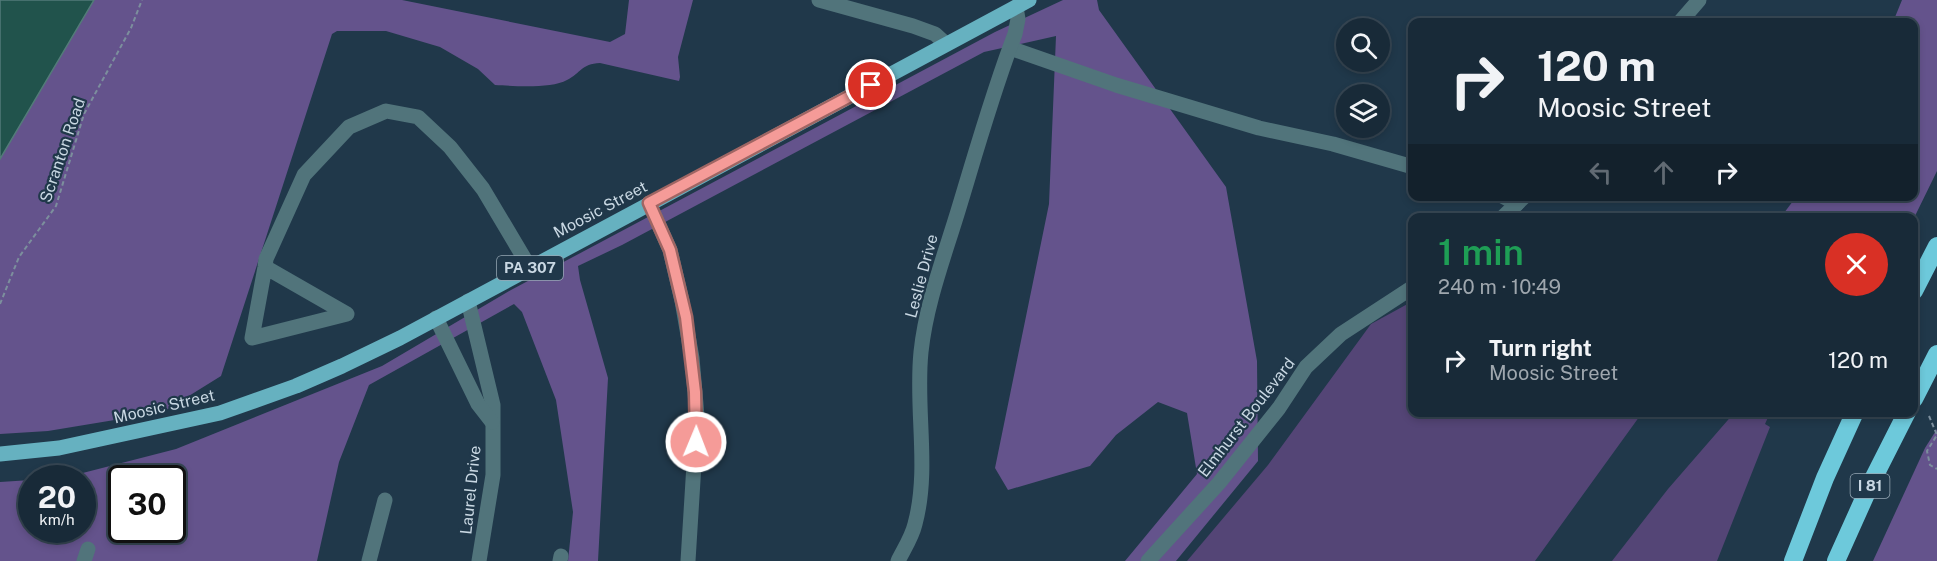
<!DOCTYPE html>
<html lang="en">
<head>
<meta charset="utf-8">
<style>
  body { margin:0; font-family:"Public Sans",sans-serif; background:#253643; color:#f1f3f6; height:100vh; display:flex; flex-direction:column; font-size:22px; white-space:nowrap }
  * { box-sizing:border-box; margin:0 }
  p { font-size:20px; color:#9fa7ae }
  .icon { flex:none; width:33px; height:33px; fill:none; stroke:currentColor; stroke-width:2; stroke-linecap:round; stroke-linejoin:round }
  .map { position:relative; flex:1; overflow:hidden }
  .details { position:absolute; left:1408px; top:213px; width:510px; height:204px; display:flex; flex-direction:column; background:#182a38; border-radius:12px; box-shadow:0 3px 9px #0003,0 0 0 2px #364653 }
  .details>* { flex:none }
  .hud { position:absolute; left:1408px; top:18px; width:510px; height:183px; border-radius:12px; box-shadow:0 3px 9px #0003,0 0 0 2px #364653; background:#182a38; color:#f1f3f6; overflow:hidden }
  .fabs { position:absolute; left:1336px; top:18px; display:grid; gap:12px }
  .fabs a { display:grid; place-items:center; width:54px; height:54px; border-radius:50%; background:#182a38; box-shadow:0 3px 9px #0003,0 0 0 2px #364653; font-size:30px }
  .speed { position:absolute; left:18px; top:465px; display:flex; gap:12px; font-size:30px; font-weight:700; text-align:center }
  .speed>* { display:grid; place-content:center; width:78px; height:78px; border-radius:50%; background:#182a38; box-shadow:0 3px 9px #0003,0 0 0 2px #364653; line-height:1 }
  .speed small { font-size:15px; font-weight:400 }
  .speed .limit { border:3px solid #111; border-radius:9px; background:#fff; color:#111 }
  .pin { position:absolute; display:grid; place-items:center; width:51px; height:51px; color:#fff; margin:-26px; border:3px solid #fff; border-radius:50%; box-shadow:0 2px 6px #0007 }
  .me { position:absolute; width:66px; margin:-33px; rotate:1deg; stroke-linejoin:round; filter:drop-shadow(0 0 4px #0008) }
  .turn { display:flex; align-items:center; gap:21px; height:126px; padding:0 30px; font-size:27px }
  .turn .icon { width:78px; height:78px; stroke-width:2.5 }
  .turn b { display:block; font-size:42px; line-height:51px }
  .lanes { display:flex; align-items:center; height:57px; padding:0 30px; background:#0003; justify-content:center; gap:30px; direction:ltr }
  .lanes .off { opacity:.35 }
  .round { display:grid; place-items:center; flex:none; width:63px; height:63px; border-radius:32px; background:#253643 }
  .headline { display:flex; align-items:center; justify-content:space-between; height:102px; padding:0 30px }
  h1 { font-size:36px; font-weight:600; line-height:45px; color:#1e9e55 }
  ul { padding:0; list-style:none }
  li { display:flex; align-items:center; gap:18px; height:90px; padding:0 30px }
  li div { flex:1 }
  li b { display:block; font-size:22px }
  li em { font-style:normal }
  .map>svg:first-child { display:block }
</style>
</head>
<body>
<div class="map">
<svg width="1937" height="561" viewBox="0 0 1937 561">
  <rect width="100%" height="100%" fill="#20384a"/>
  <g fill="#544576">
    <path d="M1413,301V412L1642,413L1535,561H1187L1268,465L1371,324Z"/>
    <path d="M1734,413H1770L1765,424L1770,427L1717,561H1612L1668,489Z"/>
  </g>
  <g fill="#64538c" fill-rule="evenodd">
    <path d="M94,0H402L610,42L625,34L629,0H693L678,57L680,77L679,81L600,63C581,64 581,73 567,80C551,89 514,86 495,85L478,69L440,47L386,31H337L332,34L221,376L163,412L48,431L0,434V159Z"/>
    <path d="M1063,0H1097L1099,10L1226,187L1257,361L1258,461L1176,561H1125L1197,474L1187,413L1158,402L1116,435L1090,466L1008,490L995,468L1049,204L1056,36L984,52L622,245L578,266L580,280L608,378L598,561H568L573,512L556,400L522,312L514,304L369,385L339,462L317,561H0V482L31,480L32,530H82V478H45L71,476L176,449L382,366L511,290L995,32ZM122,478H172V530H122Z"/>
    <path d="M1902,0H1937V171L1914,218L1781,217L1796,197L1914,196V22H1893Z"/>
    <path d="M1937,429V561H1873L1925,448Z"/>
  </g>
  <path fill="#21534c" stroke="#537b79" stroke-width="1.5" d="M0,0H94L0,159Z"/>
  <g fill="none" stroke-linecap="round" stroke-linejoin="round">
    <g stroke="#7c8f9d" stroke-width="2" stroke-dasharray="4.5 3" stroke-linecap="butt">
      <path d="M0,304L19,257L56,206L84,114L131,28L142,0"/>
      <path d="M1929,416L1937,435L1927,451L1930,465L1937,469"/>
    </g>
    <g stroke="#51747b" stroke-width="15">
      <path d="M819,0L913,26L935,34L946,44"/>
      <path d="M1680,22L1699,0"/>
      <path d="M1010,48L1116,85L1259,128L1333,144L1413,167"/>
      <path d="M1502,196L1517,204"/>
      <path d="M649,203L670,250L682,301L692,358L697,416L688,561"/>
      <path d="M1502,218L1525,196"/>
      <path d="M265,267L347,314L252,338L265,267L266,259L304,175L349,127L386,111L418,117L450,147L483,189L530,268"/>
      <path d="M468,301L493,405V475L479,561"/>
      <path d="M436,318L478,404L492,422"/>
      <path d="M84,561L88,549"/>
      <path d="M369,561L385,500"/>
      <path d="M560,561L561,556"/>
      <path d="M898,561C904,549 912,537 915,524C930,468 915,409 921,352C926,304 944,257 958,211C976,152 993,91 1015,34L1018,19L1016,7"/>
      <path d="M1148,561L1219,483L1279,408L1306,367L1341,334L1413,287"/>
    </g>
    <path stroke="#66b1c0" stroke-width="15" d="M0,454L59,448L220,413L296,386L342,366L400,338L1029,0"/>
    <g stroke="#6dc9db" stroke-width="18">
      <path d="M1914,291L1937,246"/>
      <path d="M1914,399L1937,354"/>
      <path d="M1793,561L1825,478L1855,412"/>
      <path d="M1836,561L1871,483L1907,412"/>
    </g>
  </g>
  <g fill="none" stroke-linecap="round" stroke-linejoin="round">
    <g stroke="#9f6563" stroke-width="15">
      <path id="route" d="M696,442L695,392L686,317L670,250L649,203L871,85"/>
    </g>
    <use href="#route" stroke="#f59b98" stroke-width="10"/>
  </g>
  <g text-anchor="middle" stroke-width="4.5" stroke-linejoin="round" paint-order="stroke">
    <g fill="#20384a" stroke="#96a8b5" stroke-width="1.5">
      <rect x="497" y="256" width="66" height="24" rx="4.5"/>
      <rect x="1850.5" y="474" width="39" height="24" rx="4.5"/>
    </g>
    <g font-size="15" font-weight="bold" fill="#c9d8e3">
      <text x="530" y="273">PA 307</text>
      <text x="1870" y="491">I 81</text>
    </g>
    <g font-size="16" fill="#c9d8e3" stroke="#20384a">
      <text transform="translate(62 150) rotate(-71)" y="6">Scranton Road</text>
      <text transform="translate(600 209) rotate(-28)" y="6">Moosic Street</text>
      <text transform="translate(921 276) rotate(-75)" y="6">Leslie Drive</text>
      <text transform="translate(164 406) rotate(-13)" y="6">Moosic Street</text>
      <text transform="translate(1246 417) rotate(-52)" y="6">Elmhurst Boulevard</text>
      <text transform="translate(470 490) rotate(-84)" y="6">Laurel Drive</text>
    </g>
  </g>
</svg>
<div class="fabs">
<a><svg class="icon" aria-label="search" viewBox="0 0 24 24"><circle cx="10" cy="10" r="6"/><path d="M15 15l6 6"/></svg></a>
<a><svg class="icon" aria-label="layers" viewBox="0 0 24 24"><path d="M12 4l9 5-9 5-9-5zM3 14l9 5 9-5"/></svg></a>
</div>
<div class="speed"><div>20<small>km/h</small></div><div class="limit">30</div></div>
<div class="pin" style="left:871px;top:85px;background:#d93025"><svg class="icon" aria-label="arrive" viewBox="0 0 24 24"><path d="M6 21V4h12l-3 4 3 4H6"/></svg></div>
<svg class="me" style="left:696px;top:442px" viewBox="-20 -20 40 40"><circle r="17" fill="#f59b98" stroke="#fff" stroke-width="3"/><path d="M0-11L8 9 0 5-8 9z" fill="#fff"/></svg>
<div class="hud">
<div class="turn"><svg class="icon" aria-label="right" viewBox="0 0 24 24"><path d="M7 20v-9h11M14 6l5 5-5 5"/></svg><div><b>120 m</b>Moosic Street</div></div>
<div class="lanes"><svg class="icon off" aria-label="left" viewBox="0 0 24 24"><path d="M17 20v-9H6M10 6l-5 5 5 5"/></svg><svg class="icon off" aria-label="ahead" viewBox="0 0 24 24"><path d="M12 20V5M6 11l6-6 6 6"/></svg><svg class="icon" aria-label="right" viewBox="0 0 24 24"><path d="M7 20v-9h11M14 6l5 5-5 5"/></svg></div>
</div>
<section class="details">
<div class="headline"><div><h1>1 min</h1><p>240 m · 10:49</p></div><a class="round" style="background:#d93025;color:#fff"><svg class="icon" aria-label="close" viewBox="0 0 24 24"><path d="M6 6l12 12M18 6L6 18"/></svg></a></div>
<ul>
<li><svg class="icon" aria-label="right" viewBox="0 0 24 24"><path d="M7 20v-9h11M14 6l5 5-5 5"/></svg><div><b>Turn right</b><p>Moosic Street</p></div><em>120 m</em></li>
</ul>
</section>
</div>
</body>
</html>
